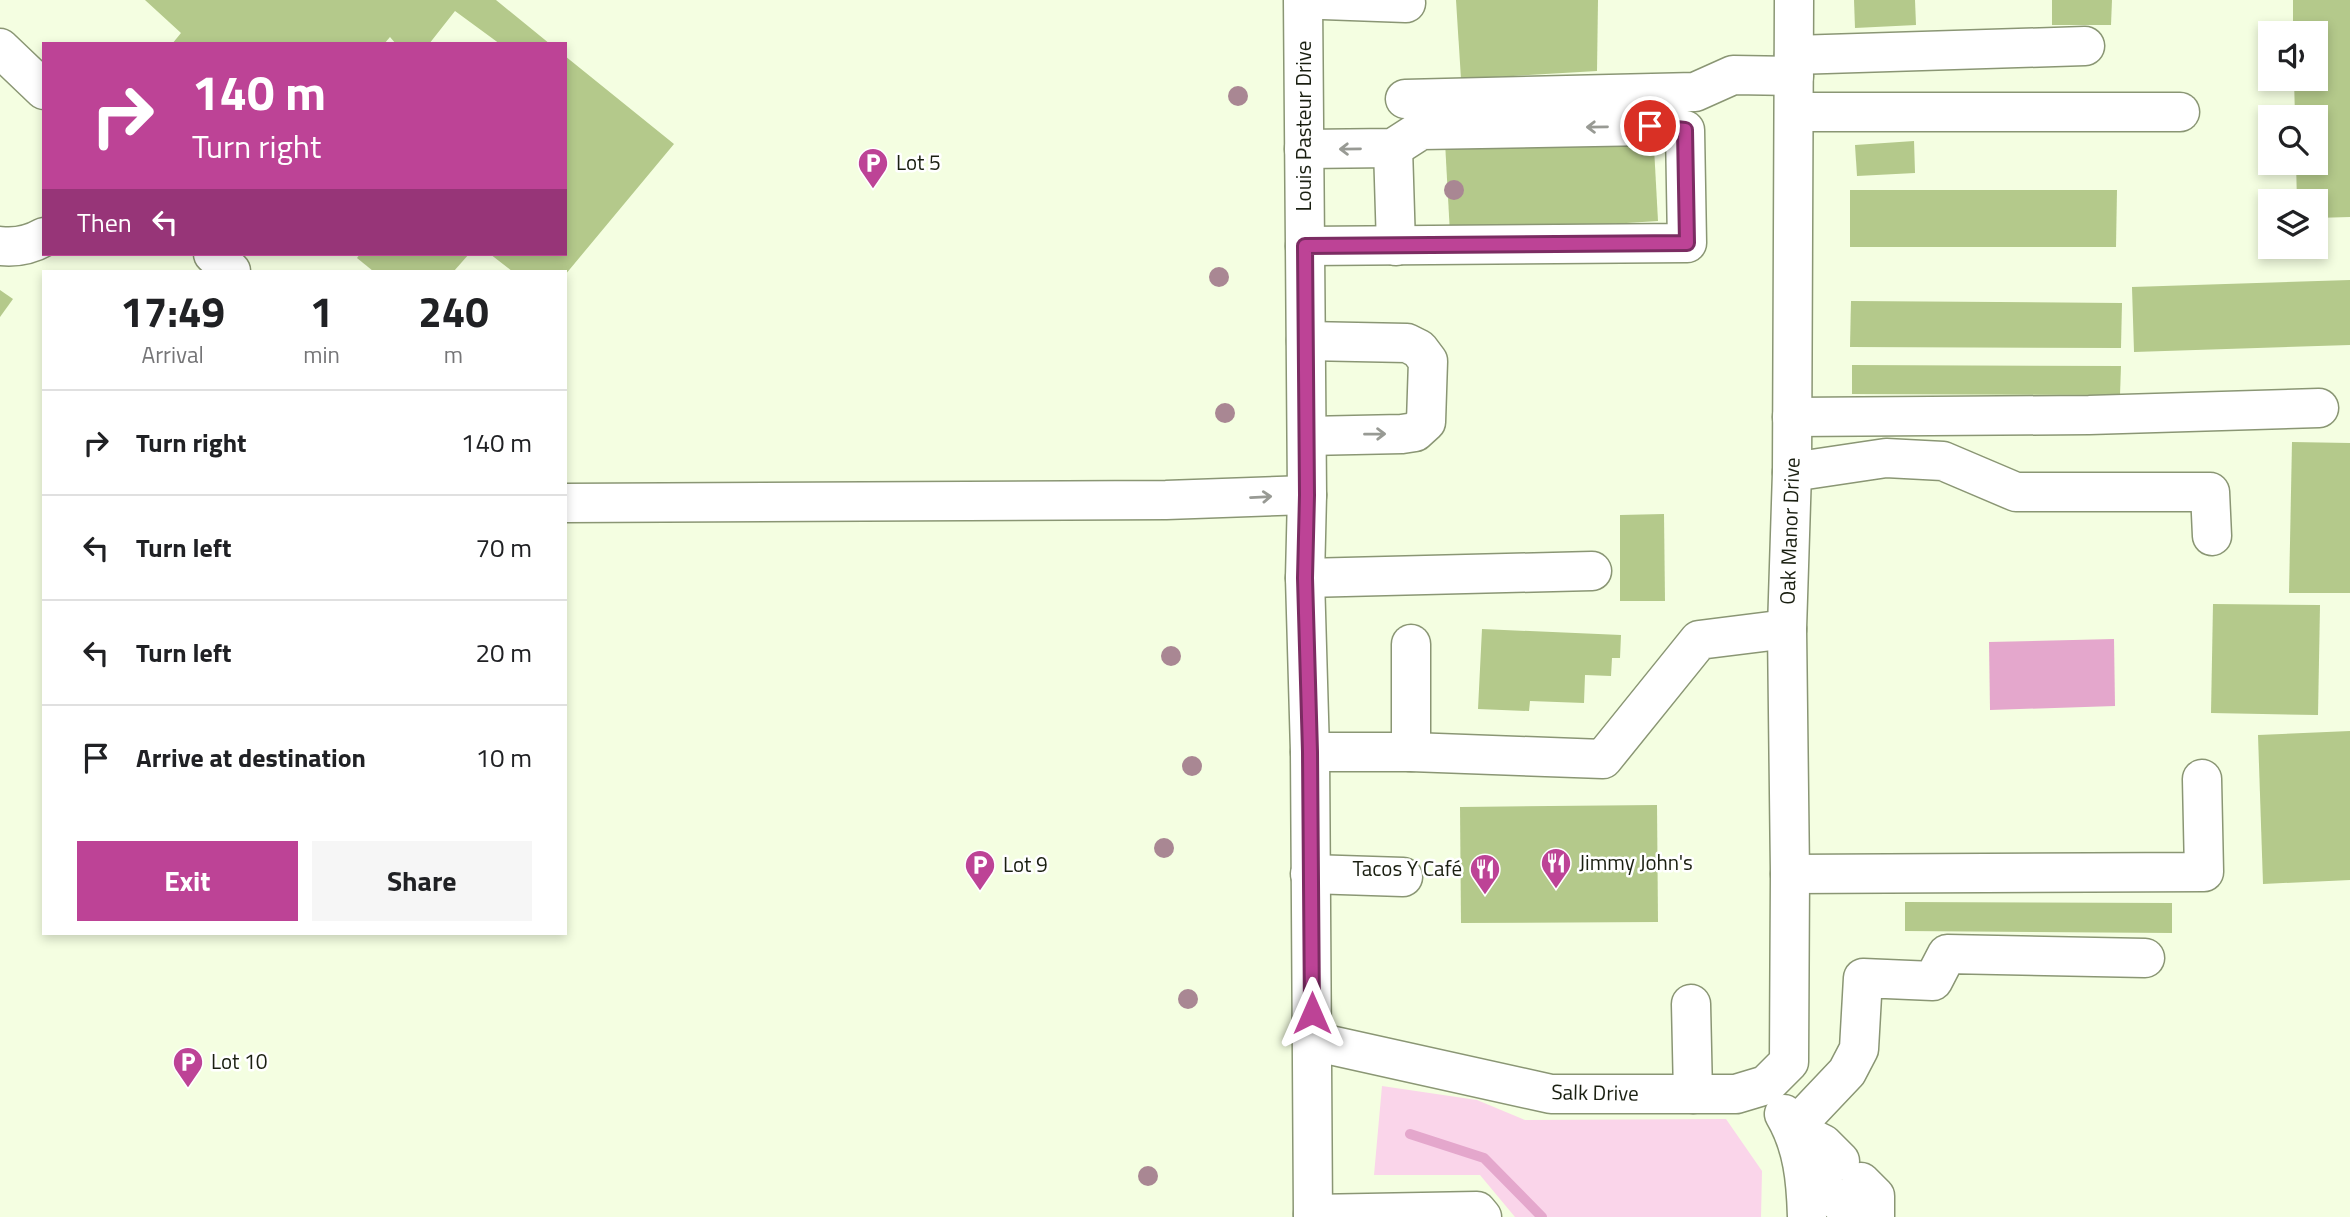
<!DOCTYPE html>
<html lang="en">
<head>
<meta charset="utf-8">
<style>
  body { margin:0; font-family:"Titillium Web",sans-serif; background:#f6f6f6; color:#202124; height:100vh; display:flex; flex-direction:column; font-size:26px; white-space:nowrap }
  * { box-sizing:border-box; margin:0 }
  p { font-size:23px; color:#757577 }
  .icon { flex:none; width:38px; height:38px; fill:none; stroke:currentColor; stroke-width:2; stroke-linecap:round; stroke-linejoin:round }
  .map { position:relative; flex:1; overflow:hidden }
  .details { position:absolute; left:42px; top:270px; width:525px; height:665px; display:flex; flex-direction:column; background:#fff; border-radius:0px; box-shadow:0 4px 10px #0003 }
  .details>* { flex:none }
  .guide { position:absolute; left:42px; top:42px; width:525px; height:214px; border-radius:0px; box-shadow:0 4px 10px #0003; background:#bd4396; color:#fff; overflow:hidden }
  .fabs { position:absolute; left:2258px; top:21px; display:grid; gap:14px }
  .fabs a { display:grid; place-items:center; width:70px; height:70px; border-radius:0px; background:#fff; box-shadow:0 4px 10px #0003; font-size:35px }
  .pin { position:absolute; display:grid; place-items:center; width:60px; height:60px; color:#fff; margin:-30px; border:4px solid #fff; border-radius:50%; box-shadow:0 2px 7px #0007 }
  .me { position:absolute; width:77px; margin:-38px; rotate:0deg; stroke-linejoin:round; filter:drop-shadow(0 0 5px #0008) }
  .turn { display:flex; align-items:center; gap:24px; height:147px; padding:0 35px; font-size:32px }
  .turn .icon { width:91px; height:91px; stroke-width:2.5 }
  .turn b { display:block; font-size:49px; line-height:60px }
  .then { display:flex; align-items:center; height:66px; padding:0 35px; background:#0003; gap:14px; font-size:26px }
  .eta { display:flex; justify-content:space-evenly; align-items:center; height:119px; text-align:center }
  .eta b { font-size:42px; font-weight:700; line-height:49px }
  .action { display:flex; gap:14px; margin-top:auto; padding:14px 35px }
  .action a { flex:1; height:80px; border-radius:0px; background:#bd4396; color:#fff; font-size:28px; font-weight:700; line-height:80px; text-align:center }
  .action a+a { background:#f6f6f6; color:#202124 }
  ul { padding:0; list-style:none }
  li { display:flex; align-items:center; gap:21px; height:105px; padding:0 35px; border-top:2px solid #e0e0e0 }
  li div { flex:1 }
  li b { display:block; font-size:26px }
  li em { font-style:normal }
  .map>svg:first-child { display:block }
</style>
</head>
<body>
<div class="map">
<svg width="2350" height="1217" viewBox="0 0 2350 1217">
  <rect width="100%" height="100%" fill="#f4fee1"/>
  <path fill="#fad5ea" d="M1382,1086L1477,1100L1525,1120L1726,1119L1762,1171L1761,1217H1515L1480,1175H1374Z"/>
  <path fill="#e4a7cc" d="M2114,639L2115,706L1990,710L1989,642Z"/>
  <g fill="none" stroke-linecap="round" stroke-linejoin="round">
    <path stroke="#e4a7cc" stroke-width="10" d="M1410,1134L1484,1158L1542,1217"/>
  </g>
  <g fill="#b4c98b">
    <path d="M145,0H496L550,44H500L455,11L429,44H396L390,37L384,44H172L181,33Z"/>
    <path d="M1456,0H1598L1597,71L1461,79Z"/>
    <path d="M1854,0H1915L1916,25L1855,28Z"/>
    <path d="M2052,0H2112L2111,25H2052Z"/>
    <path d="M2293,0H2350V217L2315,218V201H2297L2296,163H2315V117H2295L2294,79H2315V33H2293Z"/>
    <path d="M565,56L674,144L565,275V271H512L490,254H565Z"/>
    <path d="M1653,129L1658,221L1450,234L1445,142Z"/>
    <path d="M1914,141L1915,173L1857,176L1855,145Z"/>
    <path d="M1850,190H2117L2116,247H1850Z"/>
    <path d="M360,254H469L454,271H373L357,258Z"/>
    <path d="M2350,280V345L2134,352L2132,287Z"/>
    <path d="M0,290L13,299L0,317Z"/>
    <path d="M1851,301L2122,303L2121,348L1850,347Z"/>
    <path d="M1852,365L2121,366L2120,395L1852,394Z"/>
    <path d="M2292,442L2350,443V593H2289Z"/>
    <path d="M1664,514L1665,601H1620V515Z"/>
    <path d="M2213,604L2320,605L2318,715L2211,713Z"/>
    <path d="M1482,629L1621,635L1620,658H1612L1611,676L1585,675L1584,703L1530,701L1529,711L1478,709Z"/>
    <path d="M2350,731V880L2263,884L2258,735Z"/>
    <path d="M1657,805L1658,922L1461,923L1460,807Z"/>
    <path d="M1905,902L2172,903V933L1905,931Z"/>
  </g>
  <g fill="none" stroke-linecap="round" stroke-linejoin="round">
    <g stroke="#8a9674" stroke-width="41">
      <g id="minor">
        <path d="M1303,0L1307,495L1305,578L1310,752L1313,1217"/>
        <path d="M1323,0L1406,3"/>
        <path d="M0,48L44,90"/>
        <path d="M1794,55L2085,46"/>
        <path d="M1405,99L1695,92L1733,75L1794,76"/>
        <path d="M1795,112H2180"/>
        <path d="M1393,148L1396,246"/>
        <path d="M1304,149L1393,148L1421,130L1650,126L1685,130L1687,243L1305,246"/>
        <path d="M0,246C17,248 30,245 44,237"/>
        <path d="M213,254L231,271"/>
        <path d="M1306,341L1407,343L1419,349L1428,361L1426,422L1415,432L1402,434L1307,436"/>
        <path d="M1792,417L2089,415L2319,408"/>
        <path d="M1792,472L1886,458L1943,461L2016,492H2210L2212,536"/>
        <path d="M565,503L1166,500L1307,495"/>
        <path d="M1305,578L1592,571"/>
        <path d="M1411,644V752"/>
        <path d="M1310,752H1411L1603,759L1699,640L1787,629"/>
        <path d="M1310,874L1403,877"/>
        <path d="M1790,874L2204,872L2202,779"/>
        <path d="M1691,1004L1693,1094"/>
        <path d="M1312,1041L1551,1094H1736L1766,1085L1789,1062L1790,874L1787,629L1792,472L1794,0"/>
        <path d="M1784,1114C1803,1146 1806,1181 1807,1217"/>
        <path d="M1840,1161L1823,1144L1793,1129L1847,1072L1859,1049L1863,978L1933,981L1947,954L2145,958"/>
        <path d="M1806,1174L1857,1217"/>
        <path d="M1861,1182L1875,1196V1217"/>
        <path d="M1313,1214L1477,1211L1482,1217"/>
      </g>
    </g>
    <use href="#minor" stroke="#fff" stroke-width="38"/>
  </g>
  <g fill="#a98793">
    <circle cx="1238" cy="96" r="10"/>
    <circle cx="1454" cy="190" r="10"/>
    <circle cx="1219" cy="277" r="10"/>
    <circle cx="1225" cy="413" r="10"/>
    <circle cx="1171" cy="656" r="10"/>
    <circle cx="1192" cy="766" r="10"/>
    <circle cx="1164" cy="848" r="10"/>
    <circle cx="1188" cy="999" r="10"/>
    <circle cx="1148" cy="1176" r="10"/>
  </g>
  <defs><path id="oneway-shaft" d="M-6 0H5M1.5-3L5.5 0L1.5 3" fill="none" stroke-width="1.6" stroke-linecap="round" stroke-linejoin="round" transform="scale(1.75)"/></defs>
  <g stroke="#989a94">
    <use href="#oneway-shaft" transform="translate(1597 127) rotate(179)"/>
    <use href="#oneway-shaft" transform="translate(1350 149) rotate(179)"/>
    <use href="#oneway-shaft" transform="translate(1375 434) rotate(-1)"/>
    <use href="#oneway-shaft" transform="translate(1261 497) rotate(-3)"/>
  </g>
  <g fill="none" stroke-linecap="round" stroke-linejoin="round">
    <g stroke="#7b2c62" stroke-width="18">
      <path id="route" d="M1312,1013L1310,752L1305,578L1307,495L1305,246L1687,243L1685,130L1650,126"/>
    </g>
    <use href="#route" stroke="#bd4396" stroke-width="12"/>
  </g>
  <defs>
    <g id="parking-pin" transform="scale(1.575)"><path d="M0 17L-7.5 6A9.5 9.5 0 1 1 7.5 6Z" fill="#bd4396" stroke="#fff"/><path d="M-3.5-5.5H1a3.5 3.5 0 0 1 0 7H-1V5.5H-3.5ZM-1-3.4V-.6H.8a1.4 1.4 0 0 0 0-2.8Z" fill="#fff"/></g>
    <g id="restaurant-pin" transform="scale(1.575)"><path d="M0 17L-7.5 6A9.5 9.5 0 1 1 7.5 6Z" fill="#bd4396" stroke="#fff"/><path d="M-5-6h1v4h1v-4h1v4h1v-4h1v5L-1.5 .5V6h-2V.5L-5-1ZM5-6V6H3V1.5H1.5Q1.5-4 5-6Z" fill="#fff"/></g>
  </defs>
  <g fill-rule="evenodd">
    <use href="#parking-pin" x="873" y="163"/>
    <use href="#restaurant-pin" x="1556" y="863"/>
    <use href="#parking-pin" x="980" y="865"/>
    <use href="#restaurant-pin" x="1485" y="869"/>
    <use href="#parking-pin" x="188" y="1062"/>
  </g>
  <g text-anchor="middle" stroke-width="5" stroke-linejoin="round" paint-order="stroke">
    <g font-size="21" fill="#1a1f11" stroke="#fff">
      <text transform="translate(1304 126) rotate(-90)" y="7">Louis Pasteur Drive</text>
      <text transform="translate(1790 531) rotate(-88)" y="7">Oak Manor Drive</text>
      <text transform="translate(1595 1093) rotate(1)" y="7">Salk Drive</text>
    </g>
    <g font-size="21" fill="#1a1f11" stroke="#fff" text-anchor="start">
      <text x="896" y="170">Lot 5</text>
      <text x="1579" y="870">Jimmy John's</text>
      <text x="1003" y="872">Lot 9</text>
      <text x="1462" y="876" text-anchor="end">Tacos Y Café</text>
      <text x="211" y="1069">Lot 10</text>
    </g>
  </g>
</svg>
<div class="fabs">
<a><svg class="icon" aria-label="sound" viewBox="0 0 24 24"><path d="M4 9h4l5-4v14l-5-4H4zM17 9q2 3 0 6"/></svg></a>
<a><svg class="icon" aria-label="search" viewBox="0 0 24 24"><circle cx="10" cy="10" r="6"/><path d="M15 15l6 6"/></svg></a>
<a><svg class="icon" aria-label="layers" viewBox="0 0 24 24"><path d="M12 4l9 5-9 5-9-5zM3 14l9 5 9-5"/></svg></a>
</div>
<div class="pin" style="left:1650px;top:126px;background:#d93025"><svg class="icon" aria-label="arrive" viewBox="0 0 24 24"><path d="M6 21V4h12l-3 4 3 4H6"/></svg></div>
<svg class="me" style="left:1312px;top:1013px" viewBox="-20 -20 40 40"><path d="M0-17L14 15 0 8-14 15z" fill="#bd4396" stroke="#fff" stroke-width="4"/></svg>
<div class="guide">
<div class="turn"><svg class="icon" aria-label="right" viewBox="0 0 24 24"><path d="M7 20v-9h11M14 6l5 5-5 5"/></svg><div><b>140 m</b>Turn right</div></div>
<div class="then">Then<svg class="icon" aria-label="left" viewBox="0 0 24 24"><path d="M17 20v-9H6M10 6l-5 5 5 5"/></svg></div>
</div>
<section class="details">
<div class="eta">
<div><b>17:49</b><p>Arrival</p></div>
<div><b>1</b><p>min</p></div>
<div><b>240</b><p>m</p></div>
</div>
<ul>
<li><svg class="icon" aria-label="right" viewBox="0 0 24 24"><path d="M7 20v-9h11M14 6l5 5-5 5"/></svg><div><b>Turn right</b></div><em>140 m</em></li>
<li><svg class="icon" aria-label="left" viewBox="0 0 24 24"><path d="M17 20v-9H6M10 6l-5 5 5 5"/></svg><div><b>Turn left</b></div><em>70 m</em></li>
<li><svg class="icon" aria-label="left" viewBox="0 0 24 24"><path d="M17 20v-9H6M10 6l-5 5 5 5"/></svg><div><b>Turn left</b></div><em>20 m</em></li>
<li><svg class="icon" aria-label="arrive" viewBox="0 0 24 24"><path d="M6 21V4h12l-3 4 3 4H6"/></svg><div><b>Arrive at destination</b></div><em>10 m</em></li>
</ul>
<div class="action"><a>Exit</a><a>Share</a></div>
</section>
</div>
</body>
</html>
